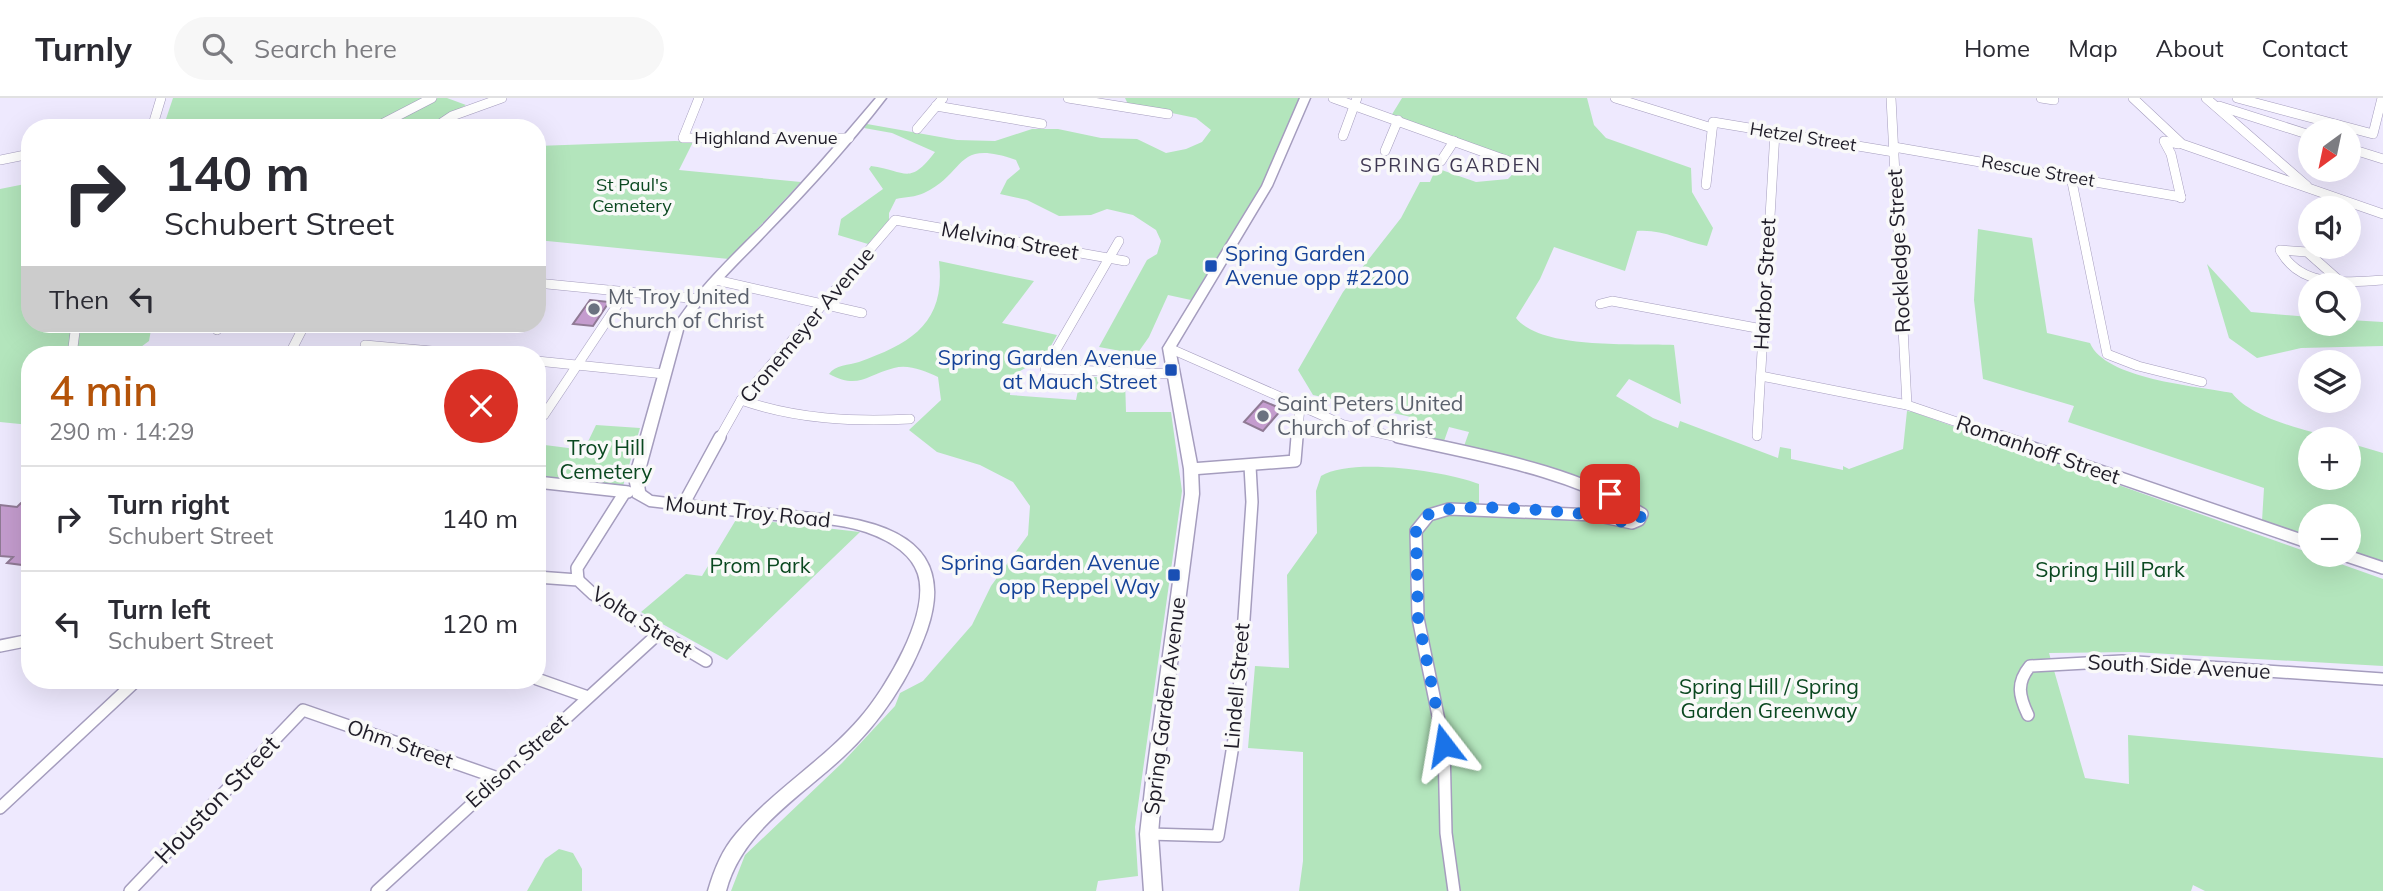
<!DOCTYPE html>
<html lang="en">
<head>
<meta charset="utf-8">
<style>
  body { margin:0; font-family:Mulish,sans-serif; background:#f7f7f7; color:#2b2b33; height:100vh; display:flex; flex-direction:column; font-size:26px; white-space:nowrap }
  * { box-sizing:border-box; margin:0 }
  p { font-size:23px; color:#7c7c81 }
  .icon { flex:none; width:38px; height:38px; fill:none; stroke:currentColor; stroke-width:2; stroke-linecap:round; stroke-linejoin:round }
  .map { position:relative; flex:1; overflow:hidden }
  .side { position:absolute; left:21px; top:248px; width:525px; height:343px; display:flex; flex-direction:column; background:#fff; border-radius:28px; box-shadow:0 7px 28px #0002 }
  .side>* { flex:none }
  .guide { position:absolute; left:21px; top:21px; width:525px; height:214px; border-radius:28px; box-shadow:0 7px 28px #0002; background:#fff; color:#2b2b33; overflow:hidden }
  .needle { width:46px; rotate:213deg }
  .tools { position:absolute; left:2298px; top:21px; display:grid; gap:14px }
  .tools a { display:grid; place-items:center; width:63px; height:63px; border-radius:50%; background:#fff; box-shadow:0 7px 28px #0002; font-size:35px }
  .pin { position:absolute; display:grid; place-items:center; width:60px; height:60px; color:#fff; margin:-30px; border-radius:14px; box-shadow:0 4px 10px #0006 }
  .me { position:absolute; width:77px; margin:-38px; rotate:346deg; stroke-linejoin:round; filter:drop-shadow(0 0 5px #0008) }
  .turn { display:flex; align-items:center; gap:24px; height:147px; padding:0 28px; font-size:32px }
  .turn .icon { width:91px; height:91px; stroke-width:2.5 }
  .turn b { display:block; font-size:49px; line-height:60px }
  .then { display:flex; align-items:center; height:66px; padding:0 28px; background:#0003; gap:14px; font-size:26px }
  .round { display:grid; place-items:center; flex:none; width:74px; height:74px; border-radius:37px; background:#f7f7f7 }
  .head { display:flex; align-items:center; justify-content:space-between; height:119px; padding:0 28px }
  h1 { font-size:42px; font-weight:600; line-height:52px; color:#b45309 }
  ul { padding:0; list-style:none }
  li { display:flex; align-items:center; gap:21px; height:105px; padding:0 28px; border-top:2px solid #e1e1e2 }
  li div { flex:1 }
  li b { display:block; font-size:26px }
  li em { font-style:normal }
  header { display:flex; align-items:center; gap:42px; box-sizing:border-box; height:98px; padding:0 35px; background:#fff; border-bottom:2px solid #e1e1e2 }
  header strong { font-size:33px }
  nav { display:flex; gap:38px; margin-inline-start:auto; font-size:24px }
  .search { width:490px; height:63px; background:#f7f7f7; display:flex; align-items:center; gap:18px; box-sizing:border-box; padding:0 24px; border-radius:38px; color:#7c7c81; font-size:26px }
  .map>svg:first-child { display:block }
</style>
</head>
<body>
<header>
<strong>Turnly</strong>
<div class="search"><svg class="icon" aria-label="search" viewBox="0 0 24 24"><circle cx="10" cy="10" r="6"/><path d="M15 15l6 6"/></svg>Search here</div>
<nav><a>Home</a><a>Map</a><a>About</a><a>Contact</a></nav>
</header>
<div class="map">
<svg width="2383" height="793" viewBox="0 0 2383 793">
  <rect width="100%" height="100%" fill="#eee9fe"/>
  <g fill="#b3e5bc">
    <path d="M173,0H447L466,7L426,30H163Z"/>
    <path d="M1125,0H1300L1269,75L1191,202L1168,197L1149,239L1137,256L1099,249L1147,162L1157,156L1161,143L1156,132L1133,117L1107,111L1091,117L1059,118L1027,102L1000,96L1007,82L1020,71L1016,62C954,40 967,75 924,95C916,99 905,99 896,101L889,115V122L868,146L838,137L841,121L883,91L869,71L871,68C907,73 909,88 935,54L892,35L864,30L867,26L957,42L995,43L1032,31H1058L1101,40L1137,41L1166,55L1186,51L1202,44L1211,32L1196,20L1128,6Z"/>
    <path d="M1402,0H1587L1594,27L1606,40L1691,70L1692,94L1713,130L1707,148C1682,143 1663,131 1637,133L1625,173L1554,149L1540,181L1516,220C1541,252 1634,245 1674,247L1681,306L1629,281L1616,298L1653,320L1678,330L1680,323L1778,360L1780,349L1791,351V361L1843,372V368L1849,371L1903,351L1907,313L1913,314L2383,481V568L2133,554L2049,555L2085,680L2129,686L2128,637L2383,660V793H2205L2193,787L2191,793H1299L1303,763V654L1248,650L1255,568L1289,570L1287,477L1317,435L1316,393L1321,378C1351,359 1445,373 1479,386V408L1636,420L1635,414C1590,390 1539,376 1490,365L1491,361L1463,351L1469,334L1449,329L1443,346L1403,338L1411,319L1313,297L1298,272L1343,194L1401,120L1420,84H1430L1436,70L1476,84L1508,81L1522,66L1391,18Z"/>
    <path d="M675,43L693,44L679,72L801,84L729,161L537,142V48Z"/>
    <path d="M30,85V226H152L149,243L130,257H30V327L0,324V91Z"/>
    <path d="M1978,131L2032,140L2047,235L2090,245C2105,281 2196,288 2232,295C2252,321 2306,332 2337,341H2310V380H2348L2349,345L2383,355V464L2349,452L2348,418H2310V439L2262,423L2264,390L2068,324L2074,308L1983,281L1974,202Z"/>
    <path d="M939,163L1034,183L1002,225L1057,237L1042,264H1036L1011,278L1010,297L1076,302L1081,278L1125,281L1126,314H1171L1182,393L1135,729L1138,778L1098,783L1096,793H731L745,757L842,665L895,608L900,595L923,583L972,527L991,488L1028,437L1030,408L1013,384L980,367L937,354L909,332L941,302L938,279C924,273 909,266 894,270C866,277 859,292 829,276C835,267 849,267 859,264C912,245 946,225 939,163Z"/>
    <path d="M2207,166L2251,214L2310,219V226H2348L2349,222L2383,224V248L2301,250L2257,260L2229,240Z"/>
    <path d="M596,327L640,330L623,388L537,379V346L584,352Z"/>
    <path d="M737,420L860,434L727,562L641,514L686,476L702,478Z"/>
    <path d="M559,751L573,755L582,771V793H527L545,761Z"/>
  </g>
  <g fill="#c49cce" stroke="#907a95" stroke-width="2">
    <path d="M590,202L609,204L593,228L573,226Z"/>
    <path d="M1263,303L1282,311L1263,333L1244,324Z"/>
    <path d="M21,405L30,406V468L7,465L13,459L0,458V407L17,409Z"/>
  </g>
  <g fill="none" stroke-linecap="round" stroke-linejoin="round">
    <g stroke="#a59dbe" stroke-width="10">
      <g id="street-far1">
        <path d="M699,0L683,40H849"/>
        <path d="M1068,0L1168,16"/>
        <path d="M1333,0L1531,71"/>
        <path d="M1615,0L1712,30"/>
        <path d="M1891,0L1907,307"/>
        <path d="M2041,0L2054,2"/>
        <path d="M2133,0L2182,46L2383,116"/>
        <path d="M2206,0L2307,88"/>
        <path d="M2237,0L2373,36L2382,0"/>
        <path d="M936,8L1042,26"/>
        <path d="M2219,8L2310,37"/>
        <path d="M152,30L161,0"/>
        <path d="M374,30L432,0"/>
        <path d="M434,30L452,18L502,0"/>
        <path d="M917,31L943,0"/>
        <path d="M1343,38L1357,0"/>
        <path d="M2179,46L2164,43L2171,56L2181,100"/>
        <path d="M1894,49L2181,99"/>
        <path d="M2348,50L2383,61"/>
        <path d="M1385,53L1398,22"/>
        <path d="M0,62L30,56"/>
        <path d="M1441,63L1454,43"/>
        <path d="M2071,79L2107,256L2138,268L2202,284"/>
        <path d="M1706,87L1713,24L1894,54"/>
        <path d="M1119,143L1045,271L1174,276"/>
        <path d="M716,182L862,215"/>
        <path d="M2341,184L2307,154L2280,152C2301,191 2346,184 2383,182"/>
        <path d="M537,185L699,201"/>
        <path d="M1600,206L1612,203L1762,231"/>
        <path d="M217,232L220,226"/>
        <path d="M365,247L476,257"/>
        <path d="M1169,250L1344,327L1406,341"/>
        <path d="M72,257L76,226"/>
        <path d="M289,257L305,226"/>
        <path d="M537,263L665,276"/>
        <path d="M1761,278L1907,307L2007,341"/>
        <path d="M741,302C796,321 852,324 910,321"/>
        <path d="M544,317L626,194"/>
        <path d="M1757,338L1775,34"/>
        <path d="M719,341L741,302L895,122L1125,163"/>
        <path d="M1297,341L1300,309"/>
      </g>
    </g>
    <g stroke="#a59dbe" stroke-width="14">
      <g id="street">
        <path d="M1398,339C1481,358 1569,371 1642,416L1639,422L1632,425L1594,417L1449,411L1429,417L1416,433L1418,520L1444,647L1446,735L1454,793"/>
        <path d="M2001,339L2310,445"/>
        <path d="M1191,371L1295,363L1297,339"/>
        <path d="M537,384L628,394"/>
        <path d="M683,407L720,339"/>
        <path d="M2344,457L2383,470"/>
        <path d="M537,479L578,482L593,496L706,563"/>
        <path d="M578,482L577,470L625,394"/>
        <path d="M0,548L30,542"/>
        <path d="M537,581L588,599"/>
        <path d="M2028,617C2019,598 2016,585 2030,568L2122,563L2383,581"/>
        <path d="M0,710L136,583"/>
        <path d="M1149,736L1218,738L1237,623L1252,404L1250,368"/>
        <path d="M130,793L303,612L498,680"/>
        <path d="M377,793L659,535"/>
      </g>
    </g>
    <g stroke="#a59dbe" stroke-width="3">
      <g id="secondary">
        <path d="M876,0H886C850,47 809,92 768,134C738,166 706,194 683,232L643,380L645,393L652,398C691,403 730,407 769,411C844,418 965,421 927,532C910,580 880,625 843,659C800,699 741,734 726,793H708C714,772 722,752 736,736C773,692 823,663 860,620C886,590 931,516 918,476C911,454 886,441 866,434C838,425 805,424 776,422C734,418 691,413 649,408L633,399L629,380L671,232C696,192 729,161 762,128C801,87 839,44 876,0Z"/>
        <path d="M1300,0H1310L1272,88L1175,250L1198,371L1199,396L1163,674L1158,736L1162,793H1144L1140,736L1147,674L1185,396L1184,371L1163,250L1262,88Z"/>
      </g>
    </g>
    <use href="#street-far1" stroke="#fff" stroke-width="9"/>
    <use href="#street" stroke="#fff" stroke-width="11"/>
    <use href="#secondary" fill="#fff" fill-rule="evenodd"/>
  </g>
  <g fill="none" stroke-linecap="round" stroke-linejoin="round">
    <path stroke="#1a73e8" stroke-width="12" stroke-dasharray="0 21.6" d="M1444,647L1418,520L1416,433C1420,424 1425,417 1434,414C1463,404 1559,413 1592,417C1607,419 1625,428 1639,422L1642,416L1610,396"/>
  </g>
  <g fill="#1a4fb4" stroke="#f9f9f9" stroke-width="2.5">
    <rect x="1204" y="161" width="14" height="14" rx="3.5"/>
    <rect x="1164" y="265" width="14" height="14" rx="3.5"/>
    <rect x="1167" y="470" width="14" height="14" rx="3.5"/>
  </g>
  <g fill="#6b7280" stroke="#f9f9f9" stroke-width="2.5">
    <circle cx="594" cy="211" r="7"/>
    <circle cx="1263" cy="318" r="7"/>
  </g>
  <g text-anchor="middle" stroke-width="7" stroke-linejoin="round" paint-order="stroke">
    <g font-size="18" fill="#1f1c28" stroke="#f9f9f9">
      <text transform="translate(1803 39) rotate(9)" y="6">Hetzel Street</text>
      <text x="766" y="46">Highland Avenue</text>
      <text transform="translate(2038 73) rotate(10)" y="6">Rescue Street</text>
    </g>
    <g font-size="18" fill="#0a4820" stroke="#f9f9f9">
      <text x="632" y="93">St Paul's<tspan x="632" dy="21">Cemetery</tspan></text>
    </g>
    <g font-size="19" letter-spacing="2" fill="#3f3853" stroke="#f9f9f9">
      <text x="1451" y="74">SPRING GARDEN</text>
    </g>
    <g font-size="21" fill="#1f1c28" stroke="#f9f9f9">
      <text transform="translate(1010 143) rotate(10)" y="7">Melvina Street</text>
      <text transform="translate(1899 153) rotate(-93)" y="7">Rockledge Street</text>
      <text transform="translate(1765 186) rotate(-87)" y="7">Harbor Street</text>
      <text transform="translate(807 227) rotate(-50)" y="7">Cronemeyer Avenue</text>
      <text transform="translate(2038 352) rotate(19)" y="7">Romanhoff Street</text>
      <text transform="translate(748 414) rotate(6)" y="7">Mount Troy Road</text>
      <text transform="translate(642 524) rotate(32)" y="7">Volta Street</text>
      <text transform="translate(2179 569) rotate(3)" y="7">South Side Avenue</text>
      <text transform="translate(1237 588) rotate(-85)" y="7">Lindell Street</text>
      <text transform="translate(1165 608) rotate(-83)" y="7">Spring Garden Avenue</text>
      <text transform="translate(400 646) rotate(19)" y="7">Ohm Street</text>
      <text transform="translate(517 663) rotate(-42)" y="7">Edison Street</text>
    </g>
    <g font-size="21" fill="#164399" stroke="#f9f9f9" text-anchor="end">
      <text x="1225" y="163" text-anchor="start">Spring Garden<tspan x="1225" dy="24">Avenue opp #2200</tspan></text>
      <text x="1157" y="267">Spring Garden Avenue<tspan x="1157" dy="24">at Mauch Street</tspan></text>
      <text x="1160" y="472">Spring Garden Avenue<tspan x="1160" dy="24">opp Reppel Way</tspan></text>
    </g>
    <g font-size="21" fill="#5b616d" stroke="#f9f9f9" text-anchor="start">
      <text x="608" y="206">Mt Troy United<tspan x="608" dy="24">Church of Christ</tspan></text>
      <text x="1277" y="313">Saint Peters United<tspan x="1277" dy="24">Church of Christ</tspan></text>
    </g>
    <g font-size="21" fill="#0a4820" stroke="#f9f9f9">
      <text x="606" y="357">Troy Hill<tspan x="606" dy="24">Cemetery</tspan></text>
      <text x="760" y="475">Prom Park</text>
      <text x="2110" y="479">Spring Hill Park</text>
      <text x="1769" y="596">Spring Hill / Spring<tspan x="1769" dy="24">Garden Greenway</tspan></text>
    </g>
    <g font-size="24" fill="#1f1c28" stroke="#f9f9f9">
      <text transform="translate(217 702) rotate(-46)" y="8">Houston Street</text>
    </g>
  </g>
</svg>
<div class="tools">
<a><svg class="needle" viewBox="-14 -14 28 28"><path d="M0-13l5 13h-10z" fill="#e53935"/><path d="M0 13l5-13h-10z" fill="#7c7c81"/></svg></a>
<a><svg class="icon" aria-label="sound" viewBox="0 0 24 24"><path d="M4 9h4l5-4v14l-5-4H4zM17 9q2 3 0 6"/></svg></a>
<a><svg class="icon" aria-label="search" viewBox="0 0 24 24"><circle cx="10" cy="10" r="6"/><path d="M15 15l6 6"/></svg></a>
<a><svg class="icon" aria-label="layers" viewBox="0 0 24 24"><path d="M12 4l9 5-9 5-9-5zM3 14l9 5 9-5"/></svg></a>
<a>+</a>
<a>−</a>
</div>
<div class="pin" style="left:1610px;top:396px;background:#d93025"><svg class="icon" aria-label="arrive" viewBox="0 0 24 24"><path d="M6 21V4h12l-3 4 3 4H6"/></svg></div>
<svg class="me" style="left:1444px;top:647px" viewBox="-20 -20 40 40"><path d="M0-17L14 15 0 8-14 15z" fill="#1a73e8" stroke="#fff" stroke-width="4"/></svg>
<div class="guide">
<div class="turn"><svg class="icon" aria-label="right" viewBox="0 0 24 24"><path d="M7 20v-9h11M14 6l5 5-5 5"/></svg><div><b>140 m</b>Schubert Street</div></div>
<div class="then">Then<svg class="icon" aria-label="left" viewBox="0 0 24 24"><path d="M17 20v-9H6M10 6l-5 5 5 5"/></svg></div>
</div>
<section class="side">
<div class="head"><div><h1>4 min</h1><p>290 m · 14:29</p></div><a class="round" style="background:#d93025;color:#fff"><svg class="icon" aria-label="close" viewBox="0 0 24 24"><path d="M6 6l12 12M18 6L6 18"/></svg></a></div>
<ul>
<li><svg class="icon" aria-label="right" viewBox="0 0 24 24"><path d="M7 20v-9h11M14 6l5 5-5 5"/></svg><div><b>Turn right</b><p>Schubert Street</p></div><em>140 m</em></li>
<li><svg class="icon" aria-label="left" viewBox="0 0 24 24"><path d="M17 20v-9H6M10 6l-5 5 5 5"/></svg><div><b>Turn left</b><p>Schubert Street</p></div><em>120 m</em></li>
</ul>
</section>
</div>
</body>
</html>
